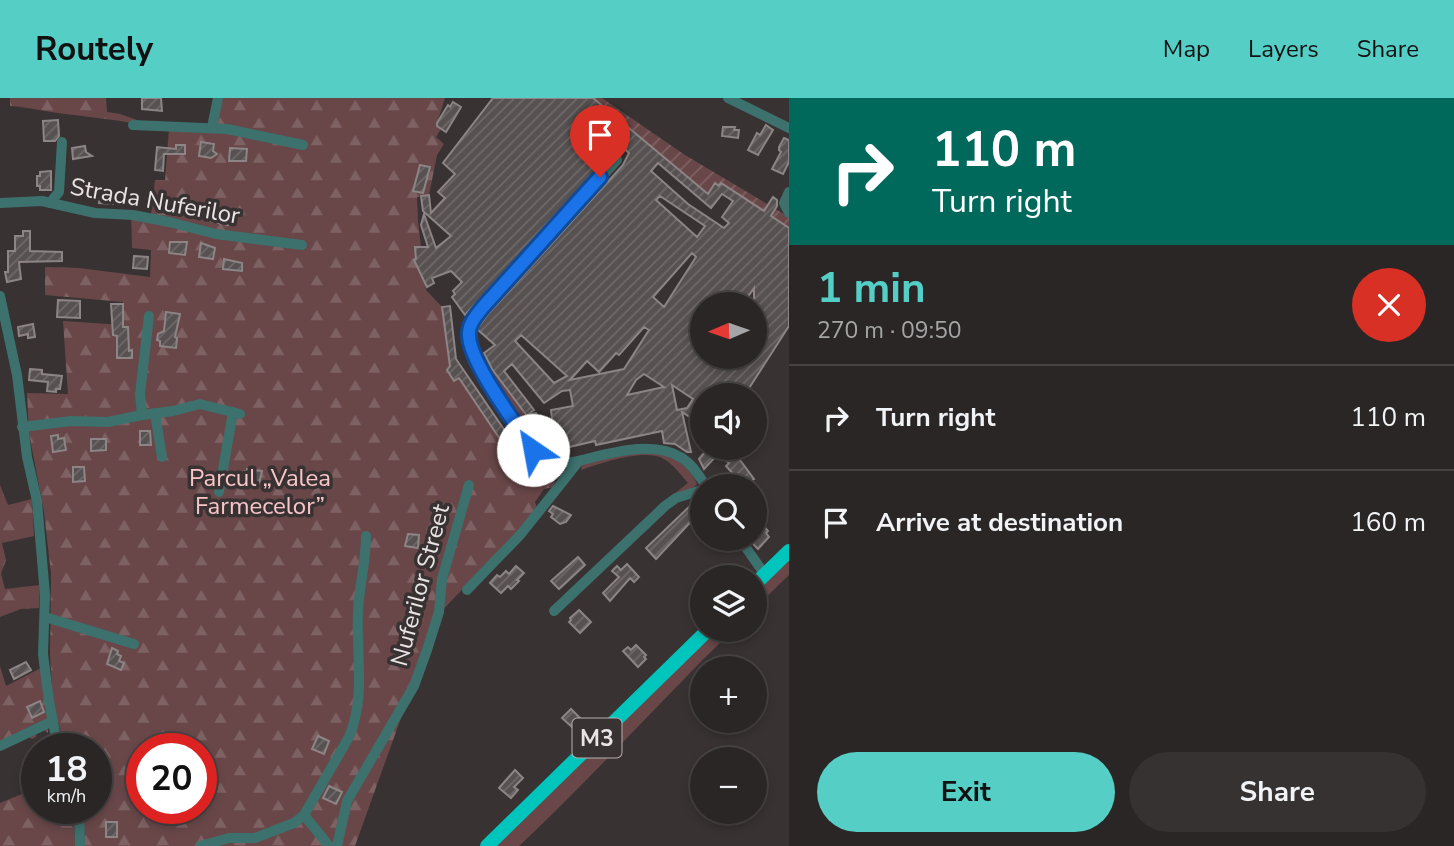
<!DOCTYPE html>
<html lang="en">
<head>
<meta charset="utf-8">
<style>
  body { margin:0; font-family:"Nunito Sans",sans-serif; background:#363232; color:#f1f3f6; height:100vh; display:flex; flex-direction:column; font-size:26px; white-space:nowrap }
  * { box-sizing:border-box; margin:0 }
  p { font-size:23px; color:#a5a5a7 }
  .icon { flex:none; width:38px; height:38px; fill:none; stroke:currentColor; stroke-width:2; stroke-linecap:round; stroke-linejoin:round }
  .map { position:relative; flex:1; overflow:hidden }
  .sheet { display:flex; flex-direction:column; background:#2a2626; width:665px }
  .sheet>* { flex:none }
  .banner { background:#00695c; color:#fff; overflow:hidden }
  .needle { width:46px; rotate:268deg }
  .tools { position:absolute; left:690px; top:194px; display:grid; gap:14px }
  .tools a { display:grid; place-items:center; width:77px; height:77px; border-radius:50%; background:#2a2626; box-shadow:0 4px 10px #0003,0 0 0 2px #464343; font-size:35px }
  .speed { position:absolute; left:21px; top:635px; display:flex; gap:14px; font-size:35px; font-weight:700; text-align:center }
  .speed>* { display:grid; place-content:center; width:91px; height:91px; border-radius:50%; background:#2a2626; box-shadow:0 4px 10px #0003,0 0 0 2px #464343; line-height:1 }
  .speed small { font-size:18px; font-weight:400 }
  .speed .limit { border:10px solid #d22; background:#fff; color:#111 }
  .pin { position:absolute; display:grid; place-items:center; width:60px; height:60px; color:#fff; margin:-72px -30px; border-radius:50% 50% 50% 0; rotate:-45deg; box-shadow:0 0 7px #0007 }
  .pin .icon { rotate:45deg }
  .me { position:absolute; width:77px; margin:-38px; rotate:327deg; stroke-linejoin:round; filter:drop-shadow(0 0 5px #0008) }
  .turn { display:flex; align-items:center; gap:24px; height:147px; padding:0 28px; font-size:32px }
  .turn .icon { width:91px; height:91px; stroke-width:2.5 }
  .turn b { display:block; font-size:49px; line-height:60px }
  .round { display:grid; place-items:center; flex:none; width:74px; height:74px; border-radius:37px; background:#363232 }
  .head { display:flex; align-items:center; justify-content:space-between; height:119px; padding:0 28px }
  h1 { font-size:42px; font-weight:700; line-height:52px; color:#55cec6 }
  .action { display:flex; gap:14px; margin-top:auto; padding:14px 28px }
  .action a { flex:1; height:80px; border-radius:42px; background:#55cec6; color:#111; font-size:28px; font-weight:700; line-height:80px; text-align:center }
  .action a+a { background:#363232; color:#f1f3f6 }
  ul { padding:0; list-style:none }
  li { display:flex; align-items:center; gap:21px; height:105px; padding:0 28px; border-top:2px solid #464343 }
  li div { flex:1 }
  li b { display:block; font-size:26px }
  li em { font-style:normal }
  header { display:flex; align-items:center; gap:42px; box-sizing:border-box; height:98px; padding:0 35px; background:#55cec6; color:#111 }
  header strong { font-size:33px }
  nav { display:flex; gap:38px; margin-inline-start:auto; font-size:24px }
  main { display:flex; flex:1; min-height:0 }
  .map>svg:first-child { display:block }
</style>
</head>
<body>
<header>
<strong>Routely</strong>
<nav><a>Map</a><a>Layers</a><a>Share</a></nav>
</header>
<main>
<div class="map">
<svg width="789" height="748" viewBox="0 0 789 748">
  <defs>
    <pattern id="forest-firs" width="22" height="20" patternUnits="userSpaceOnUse" patternTransform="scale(1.75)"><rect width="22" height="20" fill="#694749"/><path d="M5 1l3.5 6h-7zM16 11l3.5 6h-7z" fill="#7e6163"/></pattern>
    <pattern id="garden-furrows" width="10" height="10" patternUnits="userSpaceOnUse" patternTransform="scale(1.75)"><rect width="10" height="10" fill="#694749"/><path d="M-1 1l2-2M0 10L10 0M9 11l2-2" fill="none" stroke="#7e6163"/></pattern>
    <pattern id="building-hatch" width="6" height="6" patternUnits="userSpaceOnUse" patternTransform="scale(1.75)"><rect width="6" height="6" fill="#575151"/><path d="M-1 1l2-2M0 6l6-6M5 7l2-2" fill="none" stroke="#6f6a6a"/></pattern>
  </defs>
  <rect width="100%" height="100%" fill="#383232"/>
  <g fill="#694749">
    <path d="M479,254L548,347L536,337L530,341L479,258Z"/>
    <path d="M637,355C644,355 654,354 661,355C675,358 692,372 697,386L691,392L666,402L688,385C681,377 673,366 664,361C645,350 601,365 581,372L582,367L595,362Z"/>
    <path d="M789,461V477L754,511V495Z"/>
    <path d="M717,532H733C660,603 593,679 519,748H496Z"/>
  </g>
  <g fill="url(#forest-firs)" fill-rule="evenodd">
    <path d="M10,0H106L107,14L120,16L137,22L132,25C110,21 88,19 65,16C46,14 29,9 10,8Z"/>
    <path d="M215,0H445L437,25V28L441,31L436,39L444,46L437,57L429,97L417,99L418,123L426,192L442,209L450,268L447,272L454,283L459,280L504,347L498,353L503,366L521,364L527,369L532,364L543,372L542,376L550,377V383H555L553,389L544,391L535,404L537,410L520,431L434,521L429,542L355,748H85L83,711L96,710V651H65L53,604L50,557L51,476L44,414L29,335L27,295L68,296L63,223L123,227V204L45,197V169L79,170L150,179L151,152L132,150L131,114L151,116L155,82H165L169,31L210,26ZM142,651H201V710H142Z"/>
    <path d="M0,387L8,407L32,401L34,438L2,445L6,462L1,476L5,491L40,487L39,510L21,511L0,519Z"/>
    <path d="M0,568L6,588L41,570L48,619V635L43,631L37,632L36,639L32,641L27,638L0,652Z"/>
    <path d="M22,696L34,712L74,711L75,748H0V705Z"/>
  </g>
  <path fill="url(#garden-furrows)" d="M593,0H602L685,57L789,119V130L721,86L719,88L715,85L708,96Z"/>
  <g fill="url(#building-hatch)" stroke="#8c8485" stroke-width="2" fill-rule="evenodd">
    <path d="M142,0H161L162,13L142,11Z"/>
    <path d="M493,0H593L708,96L715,85L719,88L721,85L764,113L773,99L777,102V108L771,118L789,130V228L744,298H702V320L699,325L682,314L691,354H687L675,346L664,345L662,333L596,347L595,343L565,350L566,357H550L546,349L543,351L533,338L539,334L492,271L484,255L495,247L477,231L489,215L623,67L629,55L620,47L465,217L452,199L455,196L453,193L462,184L451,173L432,180L434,185L427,189L414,162L416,161L415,149H428L421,127L424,116L436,150L451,138L423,113L421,98L429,97L431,115L445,100L438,94L455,76L443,65ZM658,65L711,110L722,96L733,103L722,119L729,125L724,130L688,106L651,73ZM660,98L705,128L697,139L656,102ZM692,155L696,159L664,209L653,199ZM754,190V259H702V206H743ZM644,229L649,232L624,271L570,282L587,263L599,274L616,255L619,257ZM521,237L567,278L554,285L515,243ZM512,266L544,305L562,293L570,292L573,308L551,312L552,321L542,323L536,315L527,317L534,312L504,273ZM644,276L664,289L627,297L636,282ZM672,287L693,301L687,310L677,312Z"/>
    <path d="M453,4L461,9L446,34L437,28V25L448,7L450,9Z"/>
    <path d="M58,22L59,38L55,43H44L43,23Z"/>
    <path d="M766,27L773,32L758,57L748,52L757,35L760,37Z"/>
    <path d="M723,29H735L734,32H739L738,40L722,38Z"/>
    <path d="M784,40L789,42V64L783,76L772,71L781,54L779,52V49Z"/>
    <path d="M201,44L214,46L213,53L217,56L211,60L199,58Z"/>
    <path d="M176,47H185V56H164L163,73L155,72L157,49L176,51Z"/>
    <path d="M85,48L86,54L92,58L73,61L72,50Z"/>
    <path d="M230,50L247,51L246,63H229Z"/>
    <path d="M420,67L430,69L423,95L413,93Z"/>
    <path d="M51,73V92H40V88H37V78H40V74Z"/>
    <path d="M100,93H111V97H113V106L99,105Z"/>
    <path d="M213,112L231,116L228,127L210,123Z"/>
    <path d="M23,133H30V153L62,154V163L19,164L21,181L7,184L5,174H8V153H15V138H23Z"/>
    <path d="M170,144H187L185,157L169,155Z"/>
    <path d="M201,145L215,150L213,161L199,159Z"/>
    <path d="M134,158L148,159L147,171L133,170Z"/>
    <path d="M224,161L242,165V173L223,171Z"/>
    <path d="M58,202L80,203V220L57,219Z"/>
    <path d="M111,206H123V229H128L129,253L132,252V260H117V238L113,237Z"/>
    <path d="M450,208L456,261L520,355L511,363L504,356L508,353L459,280L454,283L447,272L450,268L442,209Z"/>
    <path d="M166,214L180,216L175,239L177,240L176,250L160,248V243L157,242L158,236L164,233Z"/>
    <path d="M33,226L35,239L28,240V236L19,238L18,229Z"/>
    <path d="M30,271L42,272V276L62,278L60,291H56V294L47,293L48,284L29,282Z"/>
    <path d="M140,333H150L151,347H140Z"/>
    <path d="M58,337V341L64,340L66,352L53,354L51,338Z"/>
    <path d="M91,341H106V352L91,353Z"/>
    <path d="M708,350H731L754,381L744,388L726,368L729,365L718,356L704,371L699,361Z"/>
    <path d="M73,369H84L85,383L73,384Z"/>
    <path d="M247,371L262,373L259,386L245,384V373H247Z"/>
    <path d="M691,407L699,415L656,461L646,450Z"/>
    <path d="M553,408L571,417L566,424L560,426L551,419L553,416L549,413Z"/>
    <path d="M754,413L764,421L761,425L768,433L766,435L769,439L758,451L753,446L758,441L754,437Z"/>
    <path d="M408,436L419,437L418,450L405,448Z"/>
    <path d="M578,459L585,467L559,491L551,483Z"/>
    <path d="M627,466L639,479L634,484L630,480L610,503L603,495L619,479L612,473L617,468L621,472Z"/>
    <path d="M516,468L524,475L517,482L519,483L511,491L508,488L501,495L490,485L497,477L500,479L506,473L509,476Z"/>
    <path d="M579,512L591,524L580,535L569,524L571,522L570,520Z"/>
    <path d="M636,547L646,557L644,559L646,561L638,569L623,553L628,549L631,552Z"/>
    <path d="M112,550L118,553L117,556L121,558L119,563L124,565L121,572L107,566Z"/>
    <path d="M26,564L31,572L14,581L10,572Z"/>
    <path d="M40,603L44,614L32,620L27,609Z"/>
    <path d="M571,611L582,622L573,630L562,620Z"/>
    <path d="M318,638L329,643L324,656L312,651Z"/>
    <path d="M515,672L523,680L514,689L518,692L511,700L499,690Z"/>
    <path d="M329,688L342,694L336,706L323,700Z"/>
    <rect x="106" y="724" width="11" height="15"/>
  </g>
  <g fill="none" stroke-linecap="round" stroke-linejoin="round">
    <g stroke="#3c716d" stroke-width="10">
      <path d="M728,0L789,30"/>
      <path d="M133,27L227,31L303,47"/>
      <path d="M212,29L218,0"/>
      <path d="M617,62L483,210C476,218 469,226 469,237C470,256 530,356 546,363C556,368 568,365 578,363C608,356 653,341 682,360C693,367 699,378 706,388"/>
      <path d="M789,94L784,105L789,115"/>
      <path d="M0,105L42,103L95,115L133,117L169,124L216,136L302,147"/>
      <path d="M50,105L59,94L62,44"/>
      <path d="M0,198L17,277L27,359L37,403L45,497L43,556L49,603L58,651"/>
      <path d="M155,315L162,359"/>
      <path d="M142,317L140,296L149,218"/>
      <path d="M22,329L71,323L108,324L142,317L173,313L200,306L240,316"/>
      <path d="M219,394L233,314"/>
      <path d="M740,441L765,477"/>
      <path d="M467,492L521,436L579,363"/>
      <path d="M554,513L665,408L676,400L702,392"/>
      <path d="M45,519L134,546"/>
      <path d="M0,648L53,623"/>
      <path d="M79,710L80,748"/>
      <path d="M304,717L329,748"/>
      <path d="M200,748L229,740H255L294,725L304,717L349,639C366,599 356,556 358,514C359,489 366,464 366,438"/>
      <path d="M337,748L347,703L414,588L427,552L439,514L442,481L469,387"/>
    </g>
    <g stroke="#00c5bc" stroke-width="14">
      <path d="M754,487L789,453"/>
      <path d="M487,748L708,532"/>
    </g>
  </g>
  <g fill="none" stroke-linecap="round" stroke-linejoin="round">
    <g stroke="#114b97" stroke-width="18">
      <path id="route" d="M533,352C517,327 470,265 469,238C468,226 476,218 483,209L600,79"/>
    </g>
    <use href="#route" stroke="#1a73e8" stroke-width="12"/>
  </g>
  <g text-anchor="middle" stroke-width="7" stroke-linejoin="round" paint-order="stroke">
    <rect fill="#383232" stroke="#b4afaf" stroke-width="2" x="572.5" y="620.5" width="49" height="39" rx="5"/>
    <g font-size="23" font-weight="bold" fill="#e9e5e5">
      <text x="597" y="648">M3</text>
    </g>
    <g font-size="24" fill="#e9e5e5" stroke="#383232">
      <text transform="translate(155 103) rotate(10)" y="8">Strada Nuferilor</text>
      <text transform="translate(420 487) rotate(-75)" y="8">Nuferilor Street</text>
    </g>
    <g font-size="24" fill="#f9c5c8" stroke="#383232">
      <text x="260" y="388">Parcul „Valea<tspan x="260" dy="28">Farmecelor”</tspan></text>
    </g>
  </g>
</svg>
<div class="tools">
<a><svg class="needle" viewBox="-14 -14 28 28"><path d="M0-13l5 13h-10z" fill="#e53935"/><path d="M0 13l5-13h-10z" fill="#a5a5a7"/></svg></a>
<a><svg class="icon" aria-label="sound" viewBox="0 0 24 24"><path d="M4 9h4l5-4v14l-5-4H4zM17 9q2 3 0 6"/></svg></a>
<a><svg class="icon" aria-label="search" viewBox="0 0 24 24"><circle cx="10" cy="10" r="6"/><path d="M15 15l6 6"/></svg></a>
<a><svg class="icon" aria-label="layers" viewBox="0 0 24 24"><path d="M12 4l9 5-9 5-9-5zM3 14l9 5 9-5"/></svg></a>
<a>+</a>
<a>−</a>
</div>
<div class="speed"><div>18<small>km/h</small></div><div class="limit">20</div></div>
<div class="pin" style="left:600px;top:79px;background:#d93025"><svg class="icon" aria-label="arrive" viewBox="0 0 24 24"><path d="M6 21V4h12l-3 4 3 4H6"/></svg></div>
<svg class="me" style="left:533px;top:352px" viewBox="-20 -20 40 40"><circle r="19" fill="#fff"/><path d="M0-13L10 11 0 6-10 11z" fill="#1a73e8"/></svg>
</div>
<section class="sheet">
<div class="banner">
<div class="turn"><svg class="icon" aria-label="right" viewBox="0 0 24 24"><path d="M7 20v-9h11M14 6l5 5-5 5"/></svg><div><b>110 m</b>Turn right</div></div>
</div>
<div class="head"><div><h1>1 min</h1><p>270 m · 09:50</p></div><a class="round" style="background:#d93025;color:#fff"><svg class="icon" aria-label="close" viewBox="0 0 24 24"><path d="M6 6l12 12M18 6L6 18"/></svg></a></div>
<ul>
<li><svg class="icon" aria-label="right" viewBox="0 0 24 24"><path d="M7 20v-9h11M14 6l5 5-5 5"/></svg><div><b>Turn right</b></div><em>110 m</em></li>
<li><svg class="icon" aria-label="arrive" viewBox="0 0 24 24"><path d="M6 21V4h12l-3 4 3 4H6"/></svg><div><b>Arrive at destination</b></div><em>160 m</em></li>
</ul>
<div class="action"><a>Exit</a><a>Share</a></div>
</section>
</main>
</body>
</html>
